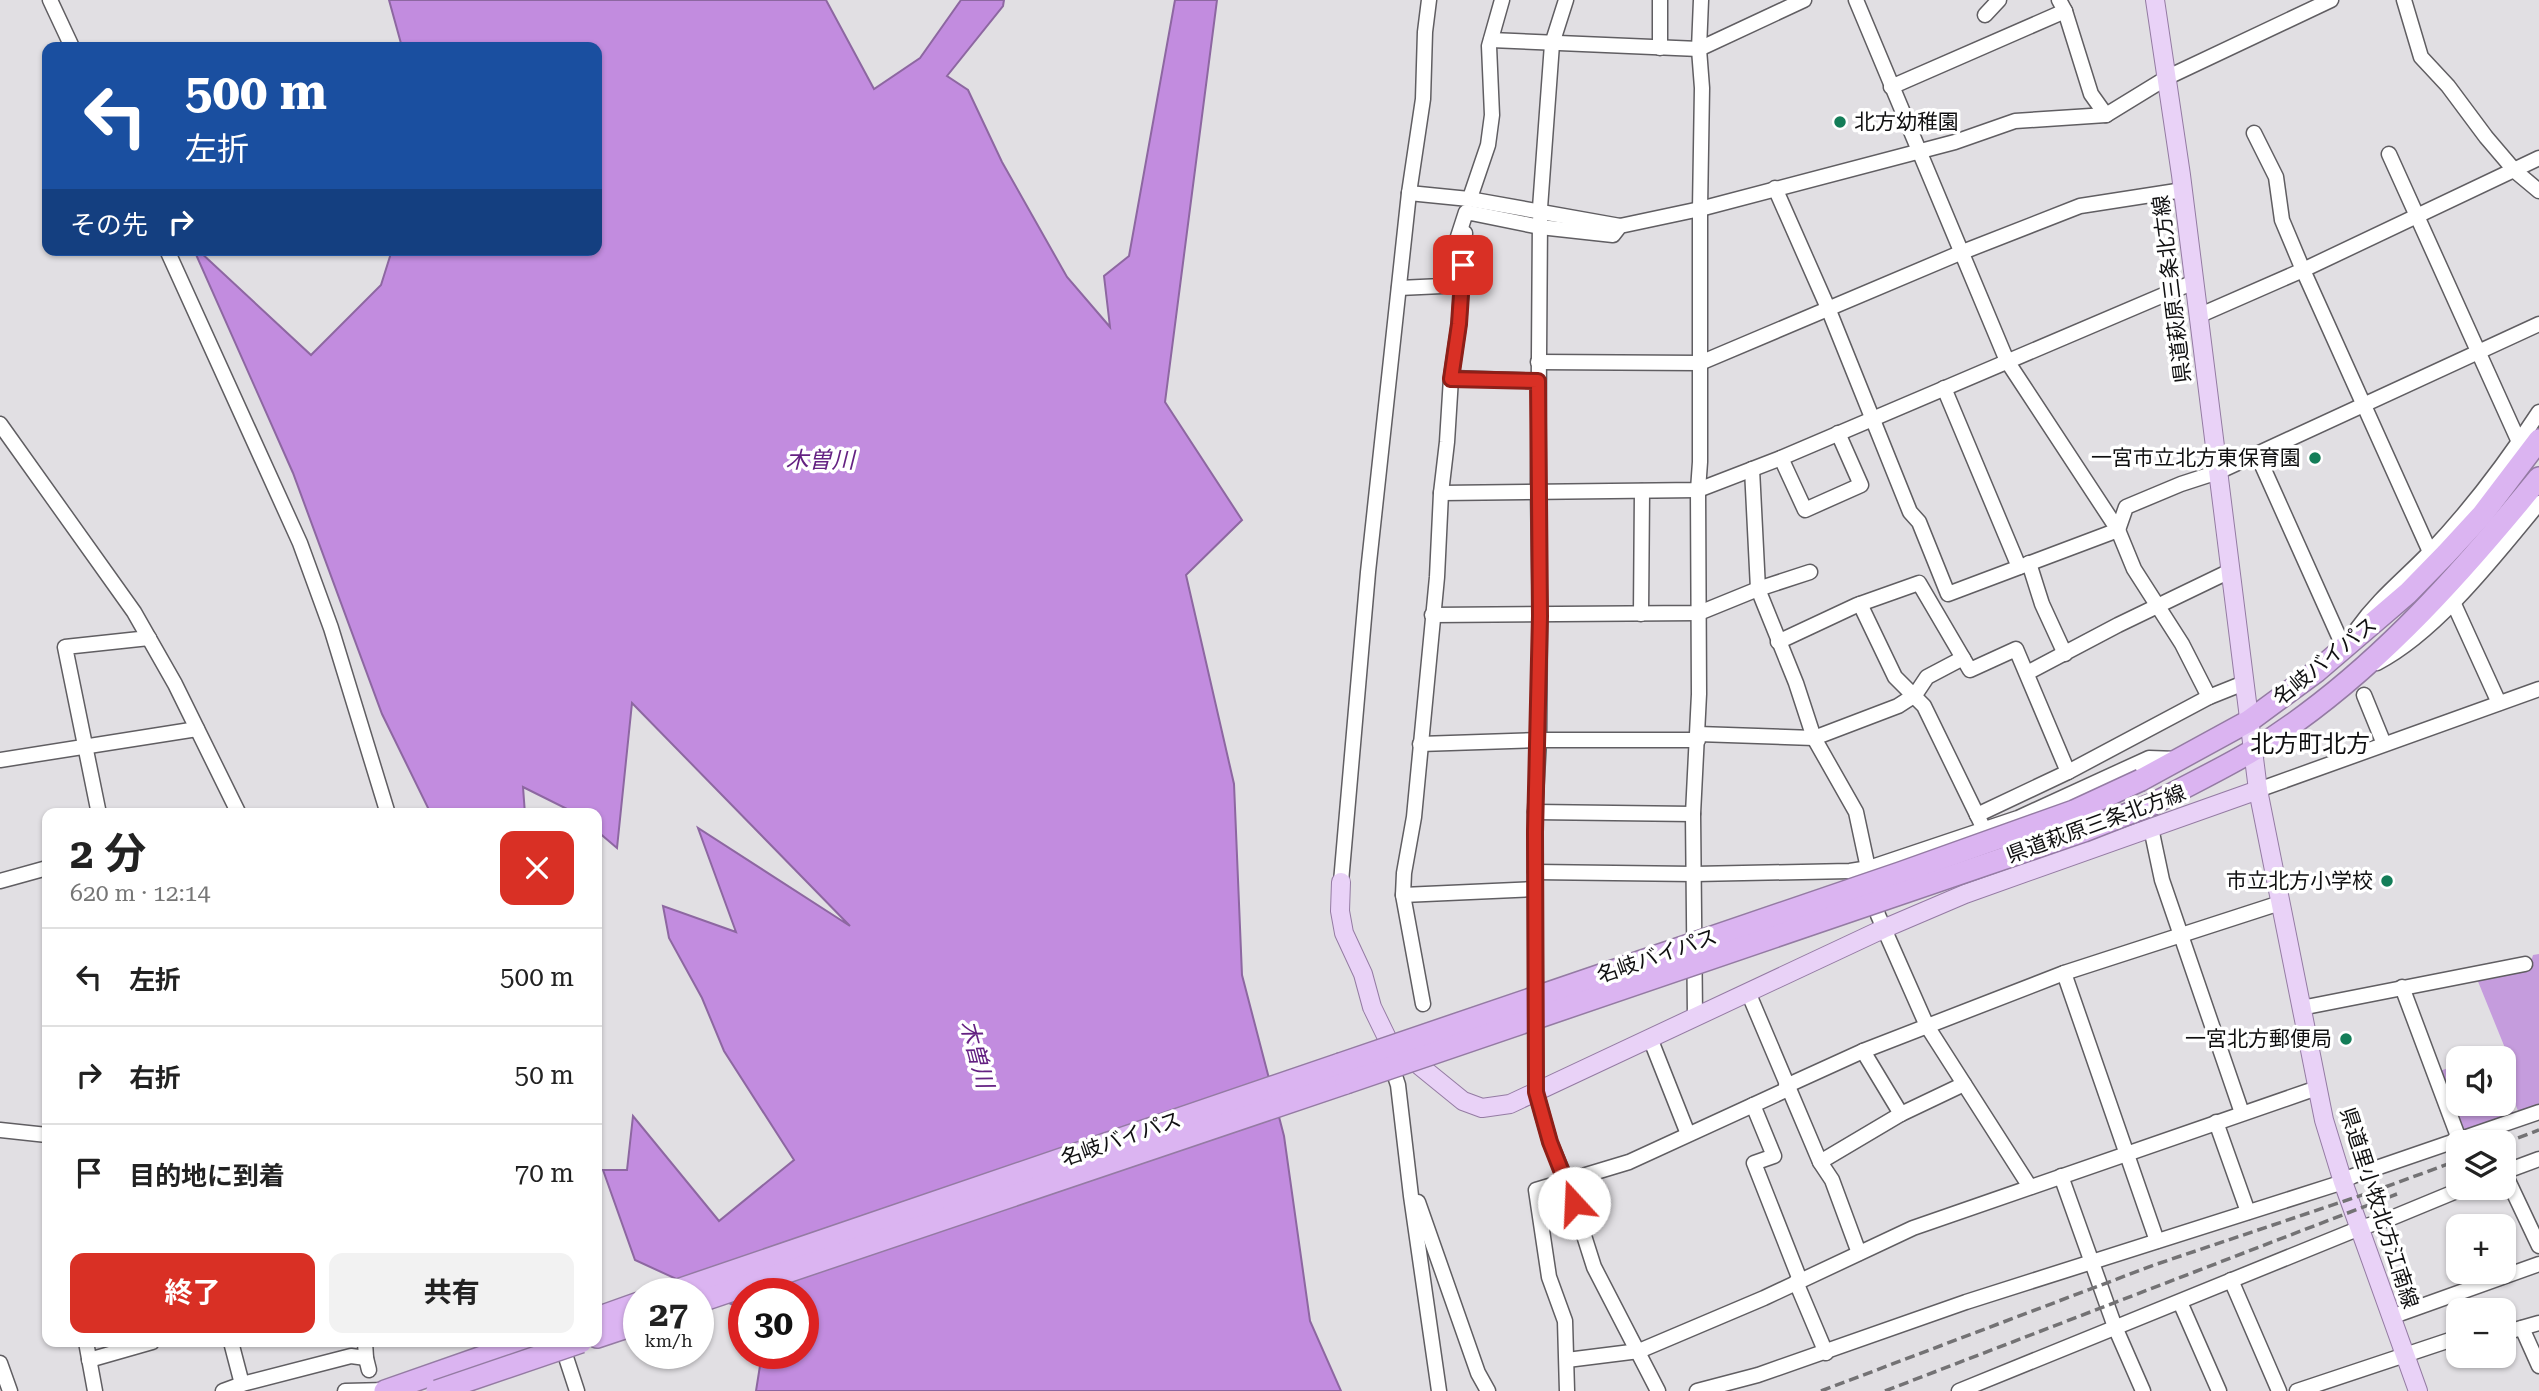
<!DOCTYPE html>
<html lang="ja">
<head>
<meta charset="utf-8">
<style>
  body { margin:0; font-family:"Roboto Serif","Noto Sans JP",serif; background:#f2f2f2; color:#222; height:100vh; display:flex; flex-direction:column; font-size:26px; white-space:nowrap }
  * { box-sizing:border-box; margin:0 }
  p { font-size:23px; color:#767676 }
  .icon { flex:none; width:38px; height:38px; fill:none; stroke:currentColor; stroke-width:2; stroke-linecap:round; stroke-linejoin:round }
  .map { position:relative; flex:1; overflow:hidden }
  .side { position:absolute; left:42px; top:808px; width:560px; height:539px; display:flex; flex-direction:column; background:#fff; border-radius:14px; box-shadow:0 2px 5px #0004 }
  .side>* { flex:none }
  .banner { position:absolute; left:42px; top:42px; width:560px; height:214px; border-radius:14px; box-shadow:0 2px 5px #0004; background:#1a4fa0; color:#fff; overflow:hidden }
  .buttons { position:absolute; left:2446px; top:1046px; display:grid; gap:14px }
  .buttons a { display:grid; place-items:center; width:70px; height:70px; border-radius:14px; background:#fff; box-shadow:0 2px 5px #0004; font-size:35px }
  .speed { position:absolute; left:623px; top:1278px; display:flex; gap:14px; font-size:35px; font-weight:700; text-align:center }
  .speed>* { display:grid; place-content:center; width:91px; height:91px; border-radius:50%; background:#fff; box-shadow:0 2px 5px #0004; line-height:1 }
  .speed small { font-size:18px; font-weight:400 }
  .speed .limit { border:10px solid #d22; background:#fff; color:#111 }
  .pin { position:absolute; display:grid; place-items:center; width:60px; height:60px; color:#fff; margin:-30px; border-radius:14px; box-shadow:0 4px 10px #0006 }
  .me { position:absolute; width:77px; margin:-38px; rotate:340deg; stroke-linejoin:round; filter:drop-shadow(0 0 5px #0008) }
  .turn { display:flex; align-items:center; gap:24px; height:147px; padding:0 28px; font-size:32px }
  .turn .icon { width:91px; height:91px; stroke-width:2.5 }
  .turn b { display:block; font-size:49px; line-height:60px }
  .then { display:flex; align-items:center; height:66px; padding:0 28px; background:#0003; gap:14px; font-size:26px }
  .round { display:grid; place-items:center; flex:none; width:74px; height:74px; border-radius:14px; background:#f2f2f2 }
  .headline { display:flex; align-items:center; justify-content:space-between; height:119px; padding:0 28px }
  h1 { font-size:42px; font-weight:700; line-height:52px }
  .primary-button { display:flex; gap:14px; margin-top:auto; padding:14px 28px }
  .primary-button a { flex:1; height:80px; border-radius:14px; background:#d93025; color:#fff; font-size:28px; font-weight:700; line-height:80px; text-align:center }
  .primary-button a+a { background:#f2f2f2; color:#222 }
  ul { padding:0; list-style:none }
  li { display:flex; align-items:center; gap:21px; height:98px; padding:0 28px; border-top:2px solid #e0e0e0 }
  li div { flex:1 }
  li b { display:block; font-size:26px }
  li em { font-style:normal }
  .map>svg:first-child { display:block }
</style>
</head>
<body>
<div class="map">
<svg width="2539" height="1391" viewBox="0 0 2539 1391">
  <rect width="100%" height="100%" fill="#e1dfe3"/>
  <g fill="#c59cdd">
    <path d="M2539,954V1106L2519,1113L2504,1077V1059H2497L2495,1053L2505,1048L2477,979L2529,968L2533,955Z"/>
    <path d="M2459,1064V1104H2504V1090L2514,1115L2461,1133L2437,1072Z"/>
  </g>
  <path fill="#c28cdf" stroke="#8d67a1" stroke-width="2" d="M389,0H826L874,89L920,58L961,0H1004L1003,6L947,76L968,90L1002,162L1067,277L1110,327L1104,276L1129,256L1175,0H1217L1165,402L1242,520L1186,575L1234,784L1242,975L1284,1136L1310,1321L1341,1391H756L762,1353H803V1293H744V1310L635,1260L603,1170H627L633,1116L719,1221L794,1160L724,1051L702,998L669,938L663,906L736,932L698,828L850,926L632,703L617,848L597,831V814H577L523,787L525,814H431L382,714L293,473L194,250H198L311,355L381,285L392,250H597V47H402Z"/>
  <g fill="none" stroke-linecap="round" stroke-linejoin="round">
    <g stroke="#605e62" stroke-width="17">
      <g id="minor">
        <path d="M50,0L72,47"/>
        <path d="M1856,0L2007,361L2118,530L2134,569L2182,644L2209,697"/>
        <path d="M2059,0L2065,11L2091,94L2106,115"/>
        <path d="M2404,0L2421,57L2448,86L2486,137L2515,171L2539,191"/>
        <path d="M1985,15L1999,0"/>
        <path d="M1491,40L1699,49L1804,0"/>
        <path d="M1660,48V0"/>
        <path d="M1891,87L2065,11"/>
        <path d="M2254,133L2276,177L2282,220L2303,270L2430,552"/>
        <path d="M2389,154L2519,442"/>
        <path d="M1775,188L1828,308L1910,512L1919,522L1948,594L2118,530L2126,507L2181,484L2218,472L2539,324"/>
        <path d="M1409,193L1469,199L1620,226"/>
        <path d="M1471,195L1488,145L1492,115L1489,46L1502,0"/>
        <path d="M1540,208L1552,44L1566,0"/>
        <path d="M1540,219L1538,491L1540,616L1539,740L1535,812L1536,1092L1550,1142L1567,1182L1594,1267L1658,1391"/>
        <path d="M167,250L300,543L331,628L388,814"/>
        <path d="M1399,288L1442,286L1466,212L1540,227L1613,235L1620,226L1700,209L1955,142L2015,121L2106,115L2168,77L2331,0"/>
        <path d="M2198,316L2303,270L2539,158"/>
        <path d="M1538,362L1700,363L1960,253L2080,206L2183,190"/>
        <path d="M1451,378L1538,381"/>
        <path d="M1944,388L2019,567"/>
        <path d="M0,424L134,612L175,684L239,814"/>
        <path d="M2257,454L2344,648"/>
        <path d="M1781,458L1805,510L1861,485L1838,433"/>
        <path d="M1752,469L1758,589L1796,683L1814,738L1856,812L1878,915L1927,1026L2030,1187"/>
        <path d="M1441,493L1698,490L1781,458L2194,282"/>
        <path d="M2029,563L2042,604L2065,654"/>
        <path d="M2453,602L2499,703"/>
        <path d="M1860,604L1895,677L1924,706L1981,823"/>
        <path d="M1641,614L1642,491"/>
        <path d="M1432,615L1699,613L1758,589L1810,572"/>
        <path d="M2357,629C2379,598 2404,579 2430,552C2471,509 2507,461 2539,412"/>
        <path d="M1778,642L1857,605L1919,583L1970,670L2016,649L2068,772"/>
        <path d="M2377,663C2437,632 2496,555 2539,503"/>
        <path d="M2027,673L2118,625L2230,571"/>
        <path d="M2364,695L2384,744"/>
        <path d="M1698,734L1814,738L1898,706L1915,695L1927,677L1963,658"/>
        <path d="M1420,744L1539,740H1698"/>
        <path d="M0,760L197,729"/>
        <path d="M2258,790L2539,689"/>
        <path d="M1535,812L1693,814"/>
        <path d="M99,814L65,647L149,638"/>
        <path d="M1977,815L2068,772L2209,697L2244,683"/>
        <path d="M2151,828L2162,880L2242,1113"/>
        <path d="M1535,872L1694,874L1850,871L1869,868L2018,818L2149,758L2177,759"/>
        <path d="M0,881L47,868"/>
        <path d="M1341,882L1368,572L1409,193L1423,99L1425,32L1429,0"/>
        <path d="M1403,895L1535,889"/>
        <path d="M2064,973L2157,1241"/>
        <path d="M2402,987L2459,1139"/>
        <path d="M1748,992L1820,1162L1832,1180L1859,1253"/>
        <path d="M1423,1004L1403,895L1404,873L1414,817L1437,577L1441,493L1447,442L1451,378L1459,324L1465,233"/>
        <path d="M2301,1008L2525,964"/>
        <path d="M1695,1017L1693,814L1699,694L1698,490L1700,462V209L1702,88L1699,49L1701,0"/>
        <path d="M1650,1038L1688,1134"/>
        <path d="M1863,1051L1901,1114"/>
        <path d="M1390,1061L1398,1085L1411,1196L1439,1391"/>
        <path d="M1786,1086L1863,1051L2064,973L2280,903"/>
        <path d="M1753,1105L1774,1156L1754,1163L1800,1280"/>
        <path d="M2216,1122L2248,1212"/>
        <path d="M0,1130L47,1135"/>
        <path d="M1820,1162L1901,1114L1964,1084"/>
        <path d="M2504,1172L2539,1246"/>
        <path d="M2504,1172L2539,1159"/>
        <path d="M2061,1176L2115,1327L2143,1391"/>
        <path d="M1418,1202L1478,1373L1488,1391"/>
        <path d="M2231,1280L2279,1391"/>
        <path d="M1796,1282L1826,1353"/>
        <path d="M2180,1302L2219,1391"/>
        <path d="M2391,1317L2539,1264"/>
        <path d="M2522,1328L2539,1366"/>
        <path d="M2504,1333L2539,1323"/>
        <path d="M86,1342L95,1391"/>
        <path d="M231,1342L242,1384"/>
        <path d="M365,1342L366,1358L369,1370"/>
        <path d="M561,1342L577,1391"/>
        <path d="M89,1360L152,1342"/>
        <path d="M1567,1360L1639,1351L1764,1298L1913,1228L2317,1088"/>
        <path d="M0,1363L10,1391"/>
        <path d="M223,1391L242,1384L351,1356L366,1358"/>
        <path d="M345,1391L387,1390"/>
        <path d="M1567,1391L1565,1321L1549,1277L1536,1190L1629,1162L1788,1089"/>
        <path d="M1697,1391L1758,1375L1966,1302L2337,1184L2353,1176L2539,1112"/>
        <path d="M1959,1391L2360,1228L2389,1219L2464,1188"/>
        <path d="M2297,1391L2459,1337"/>
      </g>
    </g>
    <g stroke="#947ba3" stroke-width="20">
      <g id="major">
        <path d="M2155,0L2181,175L2258,790L2324,1120L2343,1182L2418,1391"/>
        <path d="M1341,882L1340,911L1344,933L1363,974L1372,1007L1388,1040L1463,1101L1482,1108L1510,1104L1883,929L1965,894L2258,790"/>
      </g>
    </g>
    <g stroke="#947ba3" stroke-width="24">
      <g id="highway">
        <path d="M2141,780L2249,721L2317,671L2408,593L2446,554L2482,515L2539,440"/>
        <path d="M2153,804C2186,786 2220,770 2252,751C2365,682 2456,580 2539,478"/>
        <path d="M669,1293L1340,1064"/>
        <path d="M698,1302L1346,1083"/>
        <path d="M597,1318L639,1303"/>
        <path d="M597,1337L639,1323"/>
        <path d="M385,1391L525,1342"/>
      </g>
    </g>
    <use href="#minor" stroke="#fff" stroke-width="14"/>
    <use href="#major" stroke="#e9d2f7" stroke-width="18"/>
    <use href="#highway" stroke="#dbb4f1" stroke-width="21"/>
    <g stroke="#737274" stroke-width="3.5" stroke-dasharray="10 5" stroke-linecap="butt">
      <path d="M2504,1143L2539,1130"/>
      <path d="M1821,1391L2154,1265L2377,1190L2459,1160"/>
      <path d="M1885,1391L2397,1194"/>
    </g>
    <g stroke="#947ba3" stroke-width="24" stroke-linecap="butt">
      <g id="highway-bridge">
        <path d="M1340,1064L1900,873L2074,811L2141,780"/>
        <path d="M1346,1083L2084,831L2153,804"/>
        <path d="M437,1391L581,1342"/>
      </g>
    </g>
    <use href="#highway-bridge" stroke="#dbb4f1" stroke-width="21"/>
  </g>
  <g fill="none" stroke-linecap="round" stroke-linejoin="round">
    <g stroke="#8d1f18" stroke-width="18">
      <path id="route" d="M1463,265L1459,324L1451,379L1538,381L1540,616L1535,832L1536,1092L1550,1142L1574,1203"/>
    </g>
    <use href="#route" stroke="#d93025" stroke-width="12"/>
  </g>
  <g fill="#137d58" stroke="#fff" stroke-width="2.5">
    <circle cx="1840" cy="122" r="7"/>
    <circle cx="2315" cy="458" r="7"/>
    <circle cx="2387" cy="881" r="7"/>
    <circle cx="2346" cy="1039" r="7"/>
  </g>
  <g text-anchor="middle" stroke-width="7" stroke-linejoin="round" paint-order="stroke">
    <g font-size="21" fill="#101011" stroke="#fff" text-anchor="end">
      <text x="1854" y="129" text-anchor="start">北方幼稚園</text>
      <text x="2301" y="465">一宮市立北方東保育園</text>
      <text x="2373" y="888">市立北方小学校</text>
      <text x="2332" y="1046">一宮北方郵便局</text>
    </g>
    <g font-size="21" fill="#101011" stroke="#fff">
      <text transform="translate(2172 289) rotate(-97)" y="7">県道萩原三条北方線</text>
      <text transform="translate(2325 661) rotate(-39)" y="7">名岐バイパス</text>
      <text transform="translate(2096 824) rotate(-20)" y="7">県道萩原三条北方線</text>
      <text transform="translate(1657 956) rotate(-19)" y="7">名岐バイパス</text>
      <text transform="translate(1121 1139) rotate(-19)" y="7">名岐バイパス</text>
      <text transform="translate(2379 1208) rotate(72)" y="7">県道里小牧北方江南線</text>
    </g>
    <g font-size="23" font-style="italic" fill="#642182" stroke="#fff">
      <text x="820" y="468">木曽川</text>
      <text transform="translate(977 1054) rotate(75)" y="8">木曽川</text>
    </g>
    <g font-size="24" fill="#101011" stroke="#fff">
      <text x="2310" y="752">北方町北方</text>
    </g>
  </g>
</svg>
<div class="buttons">
<a><svg class="icon" aria-label="sound" viewBox="0 0 24 24"><path d="M4 9h4l5-4v14l-5-4H4zM17 9q2 3 0 6"/></svg></a>
<a><svg class="icon" aria-label="layers" viewBox="0 0 24 24"><path d="M12 4l9 5-9 5-9-5zM3 14l9 5 9-5"/></svg></a>
<a>+</a>
<a>−</a>
</div>
<div class="speed"><div>27<small>km/h</small></div><div class="limit">30</div></div>
<div class="pin" style="left:1463px;top:265px;background:#d93025"><svg class="icon" aria-label="arrive" viewBox="0 0 24 24"><path d="M6 21V4h12l-3 4 3 4H6"/></svg></div>
<svg class="me" style="left:1574px;top:1203px" viewBox="-20 -20 40 40"><circle r="19" fill="#fff"/><path d="M0-13L10 11 0 6-10 11z" fill="#d93025"/></svg>
<div class="banner">
<div class="turn"><svg class="icon" aria-label="left" viewBox="0 0 24 24"><path d="M17 20v-9H6M10 6l-5 5 5 5"/></svg><div><b>500 m</b>左折</div></div>
<div class="then">その先<svg class="icon" aria-label="right" viewBox="0 0 24 24"><path d="M7 20v-9h11M14 6l5 5-5 5"/></svg></div>
</div>
<section class="side">
<div class="headline"><div><h1>2 分</h1><p>620 m · 12:14</p></div><a class="round" style="background:#d93025;color:#fff"><svg class="icon" aria-label="close" viewBox="0 0 24 24"><path d="M6 6l12 12M18 6L6 18"/></svg></a></div>
<ul>
<li><svg class="icon" aria-label="left" viewBox="0 0 24 24"><path d="M17 20v-9H6M10 6l-5 5 5 5"/></svg><div><b>左折</b></div><em>500 m</em></li>
<li><svg class="icon" aria-label="right" viewBox="0 0 24 24"><path d="M7 20v-9h11M14 6l5 5-5 5"/></svg><div><b>右折</b></div><em>50 m</em></li>
<li><svg class="icon" aria-label="arrive" viewBox="0 0 24 24"><path d="M6 21V4h12l-3 4 3 4H6"/></svg><div><b>目的地に到着</b></div><em>70 m</em></li>
</ul>
<div class="primary-button"><a>終了</a><a>共有</a></div>
</section>
</div>
</body>
</html>
